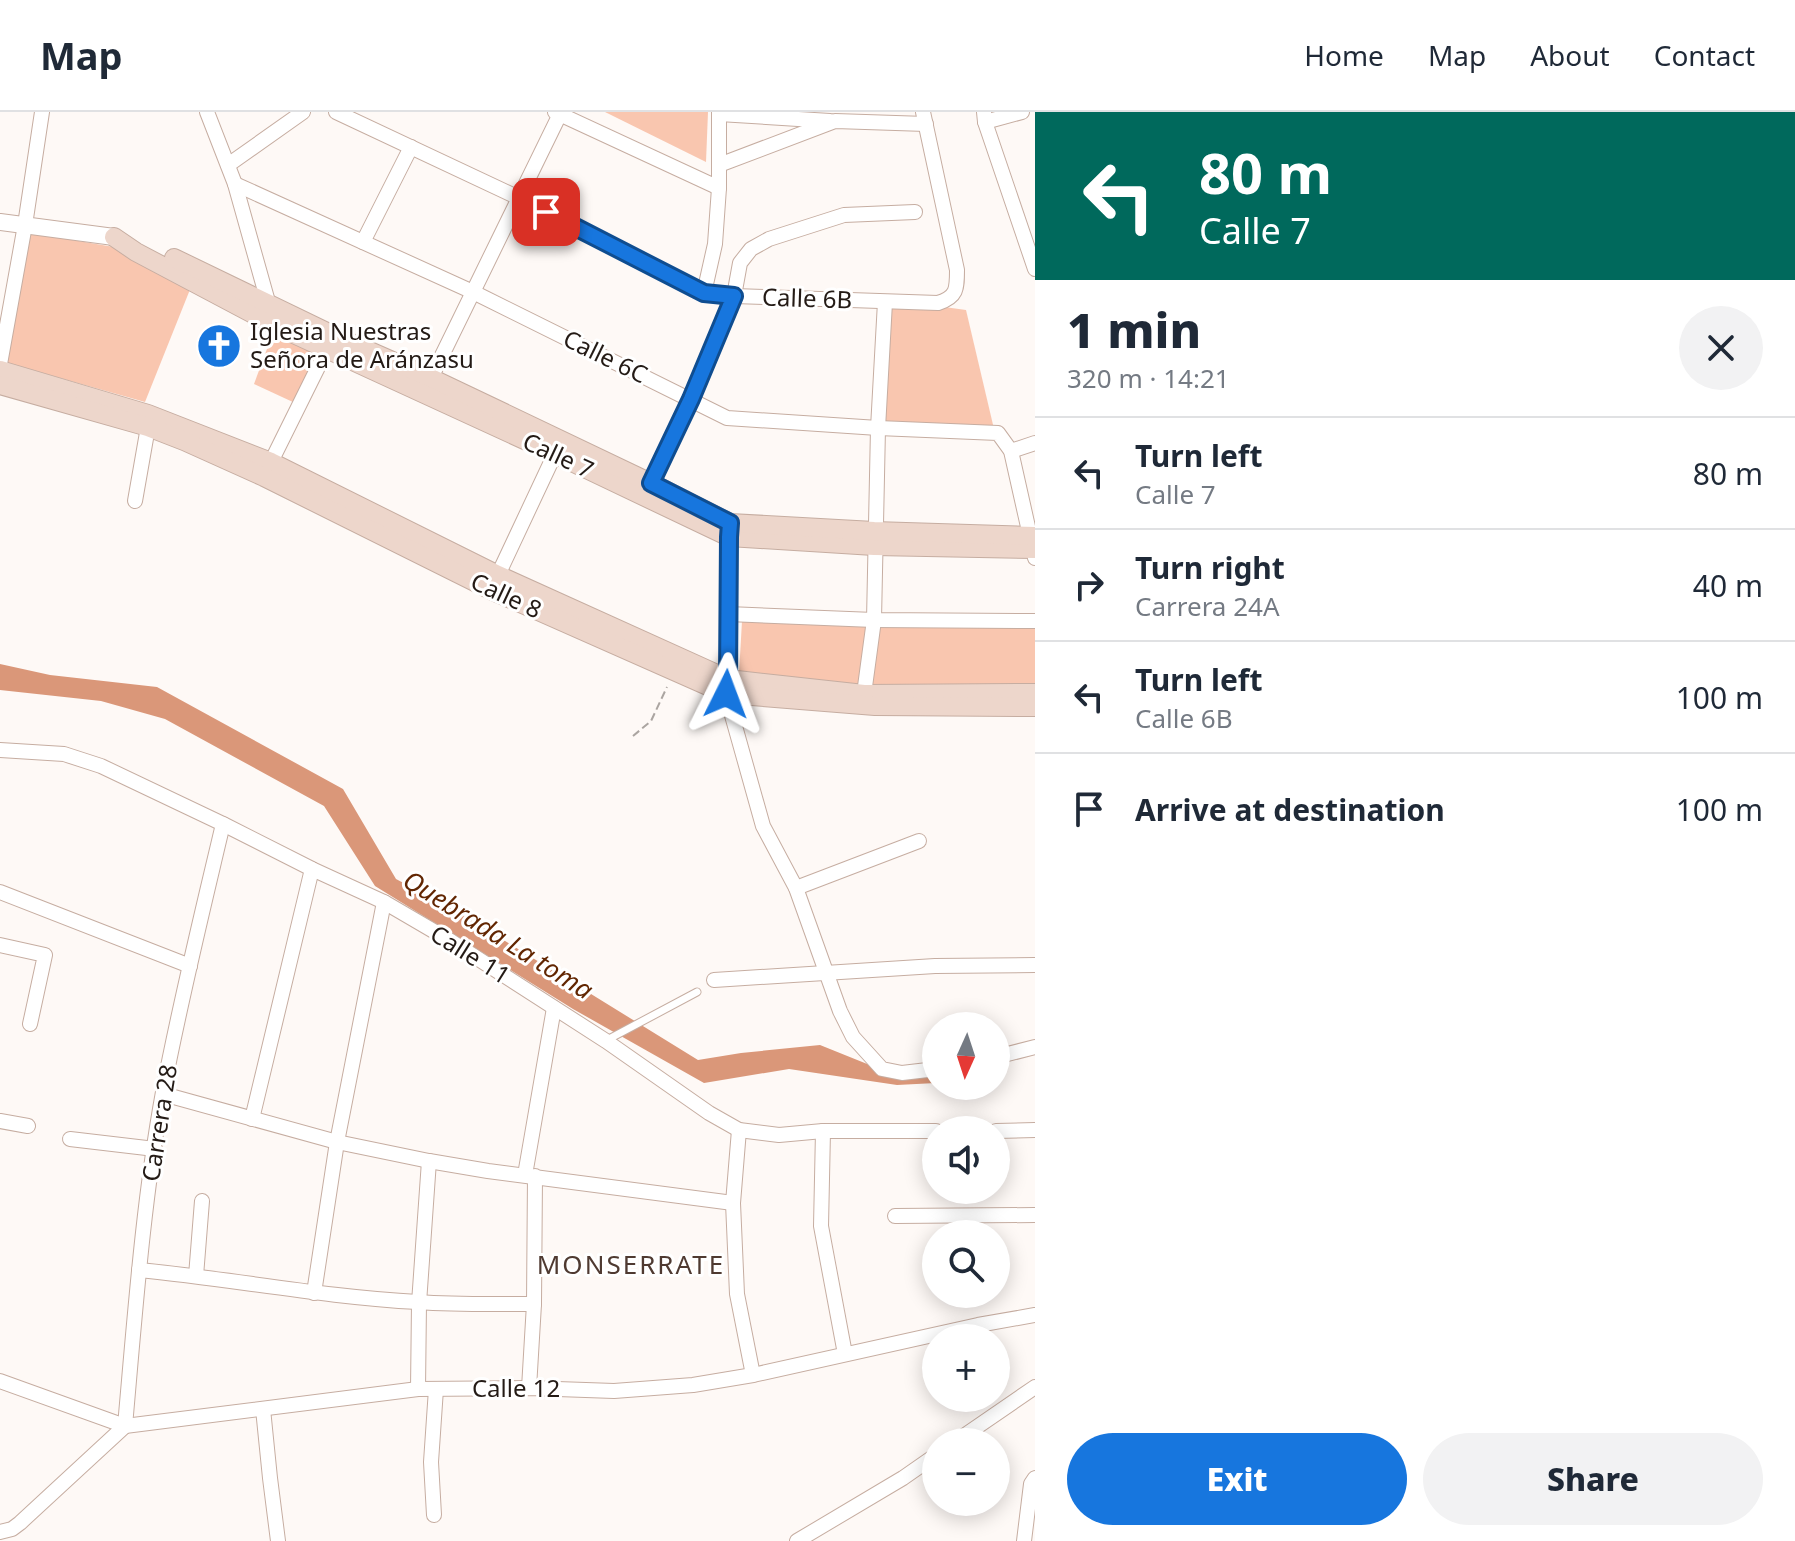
<!DOCTYPE html>
<html lang="en">
<head>
<meta charset="utf-8">
<style>
  body { margin:0; font-family:"Noto Sans",sans-serif; background:#f2f2f3; color:#1f2937; height:100vh; display:flex; flex-direction:column; font-size:30px; white-space:nowrap }
  * { box-sizing:border-box; margin:0 }
  p { font-size:26px; color:#747a83 }
  .icon { flex:none; width:44px; height:44px; fill:none; stroke:currentColor; stroke-width:2; stroke-linecap:round; stroke-linejoin:round }
  .map { position:relative; flex:1; overflow:hidden }
  .drawer { display:flex; flex-direction:column; background:#fff; width:760px }
  .drawer>* { flex:none }
  .top-card { background:#00695c; color:#fff; overflow:hidden }
  .needle { width:52px; rotate:183deg }
  .controls { position:absolute; left:922px; top:900px; display:grid; gap:16px }
  .controls a { display:grid; place-items:center; width:88px; height:88px; border-radius:50%; background:#fff; box-shadow:0 4px 20px #0003; font-size:40px }
  .pin { position:absolute; display:grid; place-items:center; width:68px; height:68px; color:#fff; margin:-34px; border-radius:16px; box-shadow:0 4px 12px #0006 }
  .me { position:absolute; width:88px; margin:-44px; rotate:3deg; stroke-linejoin:round; filter:drop-shadow(0 0 6px #0008) }
  .turn { display:flex; align-items:center; gap:28px; height:168px; padding:0 32px; font-size:36px }
  .turn .icon { width:104px; height:104px; stroke-width:2.5 }
  .turn b { display:block; font-size:56px; line-height:68px }
  .round { display:grid; place-items:center; flex:none; width:84px; height:84px; border-radius:42px; background:#f2f2f3 }
  .headline { display:flex; align-items:center; justify-content:space-between; height:136px; padding:0 32px }
  h1 { font-size:48px; font-weight:800; line-height:60px }
  .button { display:flex; gap:16px; margin-top:auto; padding:16px 32px }
  .button a { flex:1; height:92px; border-radius:48px; background:#1776de; color:#fff; font-size:32px; font-weight:800; line-height:92px; text-align:center }
  .button a+a { background:#f2f2f3; color:#1f2937 }
  ul { padding:0; list-style:none }
  li { display:flex; align-items:center; gap:24px; height:112px; padding:0 32px; border-top:2px solid #e0e1e3 }
  li div { flex:1 }
  li b { display:block; font-size:30px }
  li em { font-style:normal }
  header { display:flex; align-items:center; gap:48px; box-sizing:border-box; height:112px; padding:0 40px; background:#fff; border-bottom:2px solid #e0e1e3 }
  header strong { font-size:38px }
  nav { display:flex; gap:44px; margin-inline-start:auto; font-size:28px }
  main { display:flex; flex:1; min-height:0 }
  .map>svg:first-child { display:block }
</style>
</head>
<body>
<header>
<strong>Map</strong>
<nav><a>Home</a><a>Map</a><a>About</a><a>Contact</a></nav>
</header>
<main>
<div class="map">
<svg width="1035" height="1429" viewBox="0 0 1035 1429">
  <rect width="100%" height="100%" fill="#fef9f6"/>
  <g fill="#f9c6af">
    <path d="M606,0H708L706,50L605,0Z"/>
    <path d="M31,121L114,135L191,175L145,290L7,251Z"/>
    <path d="M887,193L937,194L966,198L994,317L881,312Z"/>
    <path d="M274,218L321,240L295,291L254,272Z"/>
    <path d="M742,509L876,515L1035,516V575L865,573L739,562Z"/>
  </g>
  <path fill="#da9779" d="M0,552L50,563L157,575L343,677L396,767L458,800L698,948L741,941L820,933L897,964L936,960V971L897,973L789,957L704,971L573,897L375,774L324,694L165,607L101,589L0,578Z"/>
  <g fill="none" stroke-linecap="round" stroke-linejoin="round">
    <g stroke="#c6ada1" stroke-width="9">
      <path id="service" d="M607,928L697,880"/>
    </g>
    <g stroke="#c6ada1" stroke-width="16">
      <g id="minor">
        <path d="M207,0L235,72L270,197"/>
        <path d="M336,0L519,86L704,181L734,184L938,191C957,185 957,177 957,158L923,0"/>
        <path d="M555,0L719,76"/>
        <path d="M984,0L985,10L1035,157"/>
        <path d="M719,2L830,9"/>
        <path d="M985,10L1022,0"/>
        <path d="M228,53L303,0"/>
        <path d="M719,53L835,9L926,12"/>
        <path d="M235,72L473,180L727,306L878,316L998,321L1011,339L1035,446"/>
        <path d="M363,130L411,35"/>
        <path d="M704,181L715,132L719,76V0"/>
        <path d="M0,252L25,113L42,0"/>
        <path d="M431,266L560,2"/>
        <path d="M1011,339L1035,331"/>
        <path d="M271,350L331,229"/>
        <path d="M651,371L691,287L734,184L740,151L751,137L769,127L844,103L915,100"/>
        <path d="M135,389L148,315"/>
        <path d="M730,415L728,567L726,582L763,714L796,776L840,899L853,925L882,957L902,961L936,957"/>
        <path d="M498,463L559,333"/>
        <path d="M728,502L874,508L1035,509"/>
        <path d="M864,582L874,508L878,316L885,190"/>
        <path d="M0,638L64,642L101,654L223,712L312,757L384,790L449,828L606,929L709,1001L739,1018L779,1023L823,1019H936"/>
        <path d="M796,776L919,729"/>
        <path d="M0,780L190,854"/>
        <path d="M0,833L45,843L30,912"/>
        <path d="M714,868L935,854L1035,853"/>
        <path d="M996,945L1035,935"/>
        <path d="M163,982L337,1030L429,1049L488,1059L733,1091"/>
        <path d="M252,1007L312,757"/>
        <path d="M0,1009L28,1014"/>
        <path d="M739,1018L733,1091L737,1182L753,1263"/>
        <path d="M823,1019L821,1114L845,1242"/>
        <path d="M996,1019L1035,1018"/>
        <path d="M70,1027L155,1037"/>
        <path d="M525,1063L554,896"/>
        <path d="M895,1104L1035,1103"/>
        <path d="M139,1158C232,1167 324,1185 418,1190C457,1193 496,1192 534,1192"/>
        <path d="M196,1164L202,1089"/>
        <path d="M314,1181L337,1030L384,790"/>
        <path d="M0,1269L125,1314L418,1277L529,1276L614,1279L693,1273L753,1263L978,1213L1035,1203"/>
        <path d="M529,1276L534,1192L535,1064"/>
        <path d="M418,1277L419,1191L429,1049"/>
        <path d="M263,1297L270,1366L278,1429"/>
        <path d="M125,1314C135,1202 143,1090 163,980C180,890 202,801 223,712"/>
        <path d="M955,1330L1035,1275"/>
        <path d="M434,1403L431,1350L436,1277"/>
        <path d="M0,1420L12,1417L20,1411L125,1314"/>
        <path d="M797,1429L903,1366L936,1343"/>
        <path d="M1024,1429L1031,1372L1035,1366"/>
      </g>
    </g>
    <g stroke="#c6ada1" stroke-width="18">
      <path id="tertiary" d="M0,110L114,125"/>
    </g>
    <g stroke="#c6ada1" stroke-width="20">
      <g id="secondary">
        <path d="M114,125L136,140L272,212L555,342L729,425L874,434L1035,437"/>
        <path d="M174,146L333,223L431,266L651,371L730,411L874,419L1035,424"/>
        <path d="M0,258L148,302L271,350L498,463L728,567L864,582L1035,581"/>
        <path d="M0,273L148,315L184,329L264,365L493,479L726,582L875,594L1035,595"/>
      </g>
    </g>
    <path stroke="#aba5a1" stroke-width="2" stroke-dasharray="8 4" stroke-linecap="butt" d="M633,624L651,609L667,575"/>
    <use href="#service" stroke="#fff" stroke-width="7"/>
    <use href="#minor" stroke="#fff" stroke-width="14"/>
    <use href="#tertiary" stroke="#fff" stroke-width="16"/>
    <use href="#secondary" stroke="#edd6cb" stroke-width="18"/>
  </g>
  <g fill="none" stroke-linecap="round" stroke-linejoin="round">
    <g stroke="#0f4d90" stroke-width="20">
      <path id="route" d="M546,100L704,181L734,184L691,287L651,371L730,411L729,425L728,567L726,582"/>
    </g>
    <use href="#route" stroke="#1776de" stroke-width="14"/>
  </g>
  <defs>
    <g id="church-disc" transform="scale(2.3)"><circle r="9.5" fill="#1776de" stroke="#fff"/><path d="M-1.2-6h2.4v3.5h3.3v2.4h-3.3V6h-2.4V-.1h-3.3v-2.4h3.3Z" fill="#fff"/></g>
  </defs>
  <g fill-rule="evenodd">
    <use href="#church-disc" x="219" y="234"/>
  </g>
  <g text-anchor="middle" stroke-width="6" stroke-linejoin="round" paint-order="stroke">
    <g font-size="24" fill="#241b16" stroke="#fff">
      <text transform="translate(807 187) rotate(2)" y="8">Calle 6B</text>
      <text transform="translate(605 245) rotate(26)" y="8">Calle 6C</text>
      <text transform="translate(558 344) rotate(25)" y="8">Calle 7</text>
      <text transform="translate(506 484) rotate(25)" y="8">Calle 8</text>
      <text transform="translate(470 843) rotate(32)" y="8">Calle 11</text>
      <text transform="translate(160 1011) rotate(-81)" y="8">Carrera 28</text>
      <text x="516" y="1285">Calle 12</text>
    </g>
    <g font-size="24" fill="#241b16" stroke="#fff" text-anchor="start">
      <text x="250" y="228">Iglesia Nuestras<tspan x="250" dy="28">Señora de Aránzasu</tspan></text>
    </g>
    <g font-size="26" font-style="italic" fill="#622602" stroke="#fff">
      <text transform="translate(498 823) rotate(32)" y="9">Quebrada La toma</text>
    </g>
    <g font-size="26" letter-spacing="2" fill="#4f3a31" stroke="#fff">
      <text x="631" y="1162">MONSERRATE</text>
    </g>
  </g>
</svg>
<div class="controls">
<a><svg class="needle" viewBox="-14 -14 28 28"><path d="M0-13l5 13h-10z" fill="#e53935"/><path d="M0 13l5-13h-10z" fill="#747a83"/></svg></a>
<a><svg class="icon" aria-label="sound" viewBox="0 0 24 24"><path d="M4 9h4l5-4v14l-5-4H4zM17 9q2 3 0 6"/></svg></a>
<a><svg class="icon" aria-label="search" viewBox="0 0 24 24"><circle cx="10" cy="10" r="6"/><path d="M15 15l6 6"/></svg></a>
<a>+</a>
<a>−</a>
</div>
<div class="pin" style="left:546px;top:100px;background:#d93025"><svg class="icon" aria-label="arrive" viewBox="0 0 24 24"><path d="M6 21V4h12l-3 4 3 4H6"/></svg></div>
<svg class="me" style="left:726px;top:582px" viewBox="-20 -20 40 40"><path d="M0-17L14 15 0 8-14 15z" fill="#1776de" stroke="#fff" stroke-width="4"/></svg>
</div>
<section class="drawer">
<div class="top-card">
<div class="turn"><svg class="icon" aria-label="left" viewBox="0 0 24 24"><path d="M17 20v-9H6M10 6l-5 5 5 5"/></svg><div><b>80 m</b>Calle 7</div></div>
</div>
<div class="headline"><div><h1>1 min</h1><p>320 m · 14:21</p></div><a class="round"><svg class="icon" aria-label="close" viewBox="0 0 24 24"><path d="M6 6l12 12M18 6L6 18"/></svg></a></div>
<ul>
<li><svg class="icon" aria-label="left" viewBox="0 0 24 24"><path d="M17 20v-9H6M10 6l-5 5 5 5"/></svg><div><b>Turn left</b><p>Calle 7</p></div><em>80 m</em></li>
<li><svg class="icon" aria-label="right" viewBox="0 0 24 24"><path d="M7 20v-9h11M14 6l5 5-5 5"/></svg><div><b>Turn right</b><p>Carrera 24A</p></div><em>40 m</em></li>
<li><svg class="icon" aria-label="left" viewBox="0 0 24 24"><path d="M17 20v-9H6M10 6l-5 5 5 5"/></svg><div><b>Turn left</b><p>Calle 6B</p></div><em>100 m</em></li>
<li><svg class="icon" aria-label="arrive" viewBox="0 0 24 24"><path d="M6 21V4h12l-3 4 3 4H6"/></svg><div><b>Arrive at destination</b></div><em>100 m</em></li>
</ul>
<div class="button"><a>Exit</a><a>Share</a></div>
</section>
</main>
</body>
</html>
